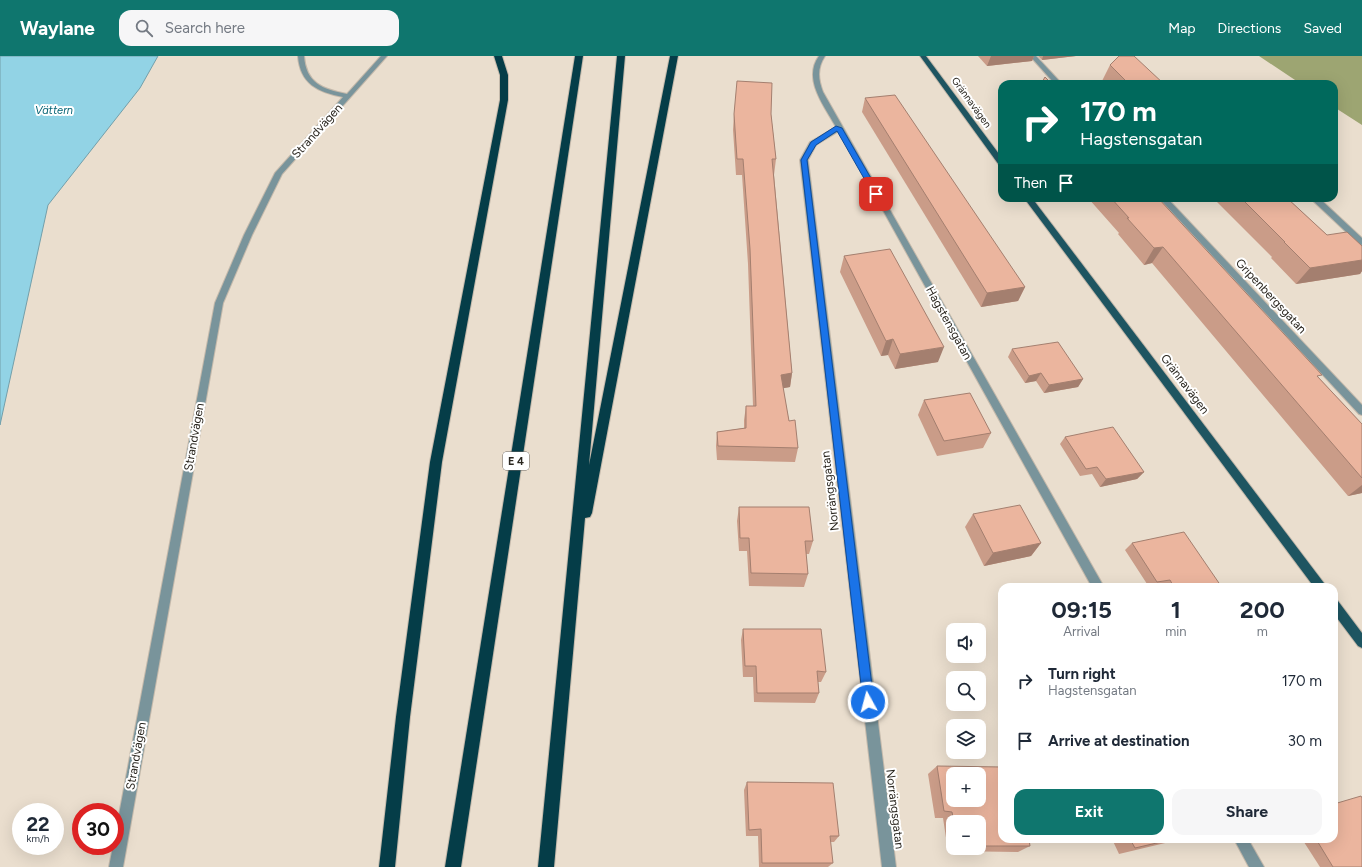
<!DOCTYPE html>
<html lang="en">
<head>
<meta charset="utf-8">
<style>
  body { margin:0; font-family:Figtree,sans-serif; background:#f6f6f7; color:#1f2937; height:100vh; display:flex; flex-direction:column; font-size:15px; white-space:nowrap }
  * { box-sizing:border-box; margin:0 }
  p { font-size:13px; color:#747a83 }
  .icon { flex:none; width:22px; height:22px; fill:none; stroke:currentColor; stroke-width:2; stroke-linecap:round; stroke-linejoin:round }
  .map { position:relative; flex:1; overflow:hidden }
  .panel { position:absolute; left:998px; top:527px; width:340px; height:260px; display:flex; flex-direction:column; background:#fff; border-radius:12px; box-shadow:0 4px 16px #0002 }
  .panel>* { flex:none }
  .guide { position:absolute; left:998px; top:24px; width:340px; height:122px; border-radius:12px; box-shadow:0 4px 16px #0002; background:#00695c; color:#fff; overflow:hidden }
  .fabs { position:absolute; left:946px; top:567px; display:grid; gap:8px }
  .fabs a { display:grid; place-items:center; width:40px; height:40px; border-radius:8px; background:#fff; box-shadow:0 4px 16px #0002; font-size:20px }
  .speed { position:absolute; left:12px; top:747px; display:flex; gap:8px; font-size:20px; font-weight:700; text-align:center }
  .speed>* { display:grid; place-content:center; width:52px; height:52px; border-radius:50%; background:#fff; box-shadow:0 4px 16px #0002; line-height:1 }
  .speed small { font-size:10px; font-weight:400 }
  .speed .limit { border:6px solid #d22; background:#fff; color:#111 }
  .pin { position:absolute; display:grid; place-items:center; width:34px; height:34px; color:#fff; margin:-17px; border-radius:8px; box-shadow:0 2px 6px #0006 }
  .me { position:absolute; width:44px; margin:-22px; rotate:353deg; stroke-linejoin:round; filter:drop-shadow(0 0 3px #0008) }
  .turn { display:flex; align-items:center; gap:14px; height:84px; padding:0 16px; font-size:18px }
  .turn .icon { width:52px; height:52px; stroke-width:2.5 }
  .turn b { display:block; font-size:28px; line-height:34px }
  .then { display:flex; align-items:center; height:38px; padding:0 16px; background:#0003; gap:8px; font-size:15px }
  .eta { display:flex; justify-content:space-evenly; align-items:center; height:68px; text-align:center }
  .eta b { font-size:24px; font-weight:700; line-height:28px }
  .action { display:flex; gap:8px; margin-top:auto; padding:8px 16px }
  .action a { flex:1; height:46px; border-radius:12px; background:#0f766e; color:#fff; font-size:16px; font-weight:700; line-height:46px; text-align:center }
  .action a+a { background:#f6f6f7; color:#1f2937 }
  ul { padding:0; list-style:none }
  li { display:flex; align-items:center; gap:12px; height:60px; padding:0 16px }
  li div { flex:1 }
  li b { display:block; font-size:15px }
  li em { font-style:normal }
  header { display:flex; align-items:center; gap:24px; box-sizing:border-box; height:56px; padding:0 20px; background:#0f766e; color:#fff }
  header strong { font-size:19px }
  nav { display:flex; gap:22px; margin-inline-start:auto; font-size:14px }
  .search { width:280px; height:36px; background:#f6f6f7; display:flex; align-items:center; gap:10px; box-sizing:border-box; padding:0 14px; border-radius:12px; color:#747a83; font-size:15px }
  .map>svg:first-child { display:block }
</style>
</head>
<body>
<header>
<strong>Waylane</strong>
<div class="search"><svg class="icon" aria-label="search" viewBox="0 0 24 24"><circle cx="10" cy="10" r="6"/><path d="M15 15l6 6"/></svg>Search here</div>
<nav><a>Map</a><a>Directions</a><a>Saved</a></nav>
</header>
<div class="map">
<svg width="1362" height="811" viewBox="0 0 1362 811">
  <rect width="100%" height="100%" fill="#eadece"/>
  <path fill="#9da572" d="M1259,0H1362V69L1334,51V28H1301Z"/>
  <path fill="#92d3e5" stroke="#739faa" d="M0,0H158L140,32L48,149L0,369Z"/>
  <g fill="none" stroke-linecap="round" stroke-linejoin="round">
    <g stroke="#c4b9ab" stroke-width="2">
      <g id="minor">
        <path d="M298,0H304C306,27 322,33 347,38L381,0H387L282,118L252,179L223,247L123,811H109L113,790H115V780L215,247L244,179L275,117L343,41C318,36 300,28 298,0Z"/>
        <path d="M819,0H825C817,12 818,23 823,36L1104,531H1092L839,75L816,89L808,104L896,811H882L800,104L810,86L836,71C825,51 802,23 819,0Z"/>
        <path d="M1030,0H1036L1062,28H1055Z"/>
        <path d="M1159,142H1167L1362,349V359L1359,358Z"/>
        <path d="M1310,142H1319L1362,182V189L1359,188Z"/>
        <path d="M1234,783H1248L1264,811H1249Z"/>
      </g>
    </g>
    <g stroke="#c4b9ab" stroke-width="2">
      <g id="major">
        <path d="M920,0H926L1002,102V109H999Z"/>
        <path d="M1024,142H1032L1327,531H1314Z"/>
        <path d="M1334,544L1338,545L1362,577V592L1358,590L1334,558Z"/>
      </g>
    </g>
    <g stroke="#c4b9ab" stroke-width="2">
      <g id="highway">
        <path d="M494,0H502L508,19V44L442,406L410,661L395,811H379L396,661L430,406L500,44V19Z"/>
        <path d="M575,0H583L461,811H445Z"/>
        <path d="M617,0H625L589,409L670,0H678L592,457L590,461L585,462L554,811H538Z"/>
      </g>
    </g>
    <use href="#minor" fill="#79949b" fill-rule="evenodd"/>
    <use href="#major" fill="#1e5561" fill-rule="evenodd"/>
    <use href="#highway" fill="#053d48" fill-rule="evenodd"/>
  </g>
  <g fill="#ca9c88" fill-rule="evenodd">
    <path d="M978,0H1034L1032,5L987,10Z"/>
    <path d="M1038,0H1076L1042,4Z"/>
    <path d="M1110,9L1164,28H1105L1102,25Z"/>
    <path d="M865,42L1025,231L1018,245L981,251L862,56Z"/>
    <path d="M734,58H771L776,103L774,119L792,317L790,331L783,332L789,365L798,392L795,406L717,404L716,390L717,376L744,372V364L746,350H753L748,208L742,119H736L733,74Z"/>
    <path d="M1088,142H1158L1319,322L1362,368V437L1348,440L1152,207L1144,209L1118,178L1119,177Z"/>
    <path d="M1213,142H1287L1327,179L1362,190V215L1360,218L1296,228L1271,202L1272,201Z"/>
    <path d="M844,200L938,306L895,313L888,299L881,300L840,216Z"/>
    <path d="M1012,293L1083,323L1078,331L1044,337L1036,325L1025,327L1008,301Z"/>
    <path d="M924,344L991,377L983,392L937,400L918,359Z"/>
    <path d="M1065,381L1144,416L1137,423L1100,431L1092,418L1080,420L1060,388Z"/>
    <path d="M739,451L813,485L809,498H806L808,518L804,531L749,530L747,495H739L737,465Z"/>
    <path d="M973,458L1041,487L1031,500L984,510L965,471Z"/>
    <path d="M1132,487L1220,531H1163L1162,530L1149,531L1125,494Z"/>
    <path d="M743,573L826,616L821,626H818L819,637L815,647L754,646L753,621H743L741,584Z"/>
    <path d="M937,710L1030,790L1018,796L948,795L943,762H935L928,718ZM953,766H979V792H953Z"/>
    <path d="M747,726L839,780L834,786H830L833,807L828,811H759L758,780H746L744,734Z"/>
    <path d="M1112,783H1182L1119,798Z"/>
    <path d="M1302,783H1334L1362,811H1320Z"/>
  </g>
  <g fill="#a47f6f">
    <path d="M991,0H1034L1032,5L987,10Z"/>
    <path d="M1043,0H1076L1042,4Z"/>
    <path d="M1163,191L1152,207L1144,209L1154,192Z"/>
    <path d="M1362,204V215L1360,218L1296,228L1310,212Z"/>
    <path d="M1025,231L1018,245L981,251L987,237Z"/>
    <path d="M893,283L888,299L881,300L886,285Z"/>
    <path d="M944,291L938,306L895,313L900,298Z"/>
    <path d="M792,317L790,331L779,333L781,319Z"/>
    <path d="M1041,317L1036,325L1025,327L1029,320Z"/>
    <path d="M1083,323L1078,331L1044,337L1049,329Z"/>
    <path d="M1144,416L1137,423L1100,431L1106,423Z"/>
    <path d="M1362,429V437L1348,440Z"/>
    <path d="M1041,487L1031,500L984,510L993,497Z"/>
  </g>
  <g fill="#ebb59e" stroke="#a47f6f" fill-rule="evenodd">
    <path d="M1119,0H1134L1164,28H1129L1110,9Z"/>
    <path d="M1045,21L1052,28H1041Z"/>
    <path d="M737,25L772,27L771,58L776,103H772L792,317L781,319L789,365L795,364L798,392L718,390L717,376L746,372V350H756L750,193L743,103H737L734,58Z"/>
    <path d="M895,39L1025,231L987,237L865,42Z"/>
    <path d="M1111,142H1158L1322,319L1317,320L1362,368V422L1163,191L1154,192L1127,162H1129Z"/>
    <path d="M1241,142H1287L1327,179L1347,176L1362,190V204L1310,212L1284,186H1285Z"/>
    <path d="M890,193L944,291L900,298L893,283L886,285L844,200Z"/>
    <path d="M1058,286L1083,323L1049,329L1041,317L1029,320L1012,293Z"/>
    <path d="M970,337L991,377L944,385L924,344Z"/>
    <path d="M1113,371L1144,416L1106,423L1097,411L1086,413L1065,381Z"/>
    <path d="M1020,449L1041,487L993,497L973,458Z"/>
    <path d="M739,451H809L813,485H805L808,518L751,517L749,482H740Z"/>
    <path d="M1184,476L1221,530L1217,531H1174L1170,524L1157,526L1132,487Z"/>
    <path d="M743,573H821L826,616L817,615L819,637H757L756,610H745Z"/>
    <path d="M937,710L1002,711V783H1029L1030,790H979V766H954L952,756L944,755ZM953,718H979V744H953Z"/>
    <path d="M747,726L833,727L839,780H830L833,807H762L761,773L749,774Z"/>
    <path d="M1361,740L1362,742V811H1333L1316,783H1334V748Z"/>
    <path d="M1130,783H1174L1135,792Z"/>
  </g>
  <path fill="#1a73e8" stroke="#114b97" d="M836,70L842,72L880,138L874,140L837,75L816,89L807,104L874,646L872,650L868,652L865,650L863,646L801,104L811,86Z"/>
  <g text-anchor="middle" stroke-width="4" stroke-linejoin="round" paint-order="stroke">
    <g font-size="10" fill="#2a261f" stroke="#fff">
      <text transform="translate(972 46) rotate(54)" y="4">Grännavägen</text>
    </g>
    <g font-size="11" font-style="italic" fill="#026173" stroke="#fff">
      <text x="54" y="58">Vättern</text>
    </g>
    <rect fill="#fff" stroke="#6a6762" stroke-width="1" x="503" y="396" width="26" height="18" rx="3"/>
    <g font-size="11" font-weight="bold" fill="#2a261f">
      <text x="516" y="409">E 4</text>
    </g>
    <g font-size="12" fill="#2a261f" stroke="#fff">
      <text transform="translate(317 75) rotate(-48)" y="4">Strandvägen</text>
      <text transform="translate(1271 240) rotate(47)" y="4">Gripenbergsgatan</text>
      <text transform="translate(949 267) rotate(61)" y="4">Hagstensgatan</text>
      <text transform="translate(1185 328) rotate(53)" y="4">Grännavägen</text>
      <text transform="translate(194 381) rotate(-80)" y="4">Strandvägen</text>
      <text transform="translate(830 435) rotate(-97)" y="4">Norrängsgatan</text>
      <text transform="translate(136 700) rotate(-80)" y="4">Strandvägen</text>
      <text transform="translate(895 753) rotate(83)" y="4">Norrängsgatan</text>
    </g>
  </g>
</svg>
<div class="fabs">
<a><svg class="icon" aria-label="sound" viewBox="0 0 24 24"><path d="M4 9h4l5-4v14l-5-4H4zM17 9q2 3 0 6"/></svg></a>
<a><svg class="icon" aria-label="search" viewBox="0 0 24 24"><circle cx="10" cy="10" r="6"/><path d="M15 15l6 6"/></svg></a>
<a><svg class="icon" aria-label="layers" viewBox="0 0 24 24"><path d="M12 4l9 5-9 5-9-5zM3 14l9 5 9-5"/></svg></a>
<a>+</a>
<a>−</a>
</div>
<div class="speed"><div>22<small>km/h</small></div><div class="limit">30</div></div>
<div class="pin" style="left:876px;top:138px;background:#d93025"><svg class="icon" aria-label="arrive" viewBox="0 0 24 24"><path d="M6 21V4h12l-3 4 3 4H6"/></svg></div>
<svg class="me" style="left:868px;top:646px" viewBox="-20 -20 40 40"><circle r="17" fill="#1a73e8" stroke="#fff" stroke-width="3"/><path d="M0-11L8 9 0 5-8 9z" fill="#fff"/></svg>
<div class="guide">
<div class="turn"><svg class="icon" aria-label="right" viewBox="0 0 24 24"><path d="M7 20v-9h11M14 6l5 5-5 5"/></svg><div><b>170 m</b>Hagstensgatan</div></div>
<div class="then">Then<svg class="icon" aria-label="arrive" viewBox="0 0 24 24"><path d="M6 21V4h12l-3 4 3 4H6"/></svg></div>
</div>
<section class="panel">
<div class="eta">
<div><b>09:15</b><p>Arrival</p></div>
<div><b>1</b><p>min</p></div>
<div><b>200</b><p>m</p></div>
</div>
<ul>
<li><svg class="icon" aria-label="right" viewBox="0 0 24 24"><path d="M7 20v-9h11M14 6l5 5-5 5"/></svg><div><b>Turn right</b><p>Hagstensgatan</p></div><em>170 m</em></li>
<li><svg class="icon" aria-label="arrive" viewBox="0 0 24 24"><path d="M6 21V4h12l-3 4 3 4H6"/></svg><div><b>Arrive at destination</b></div><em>30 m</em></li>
</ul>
<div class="action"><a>Exit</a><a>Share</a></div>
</section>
</div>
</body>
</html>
